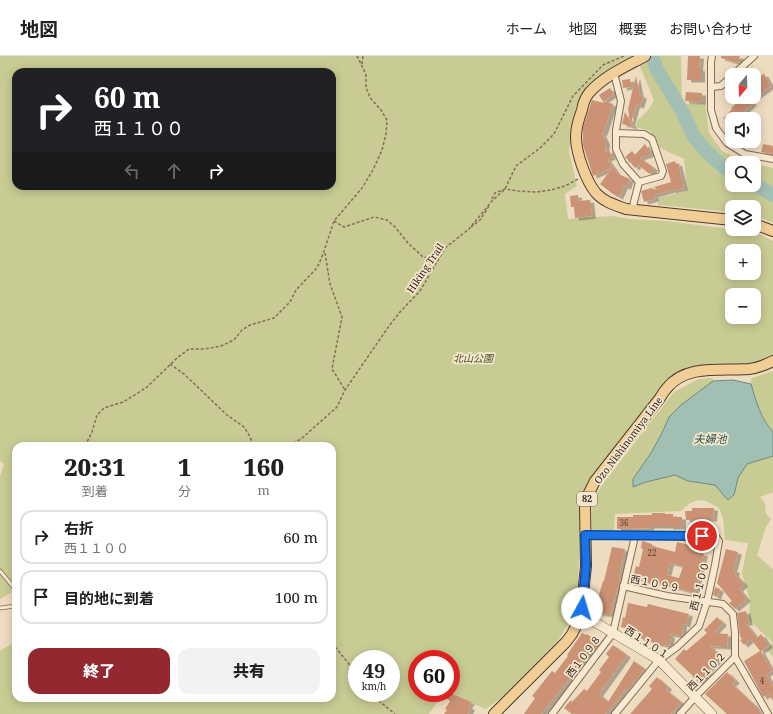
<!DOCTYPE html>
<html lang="ja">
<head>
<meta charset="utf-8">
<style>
  body { margin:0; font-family:"Noto Serif","Noto Sans JP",serif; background:#f2f2f2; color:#202124; height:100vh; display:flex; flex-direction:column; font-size:15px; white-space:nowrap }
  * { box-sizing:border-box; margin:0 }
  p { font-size:13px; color:#757577 }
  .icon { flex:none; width:22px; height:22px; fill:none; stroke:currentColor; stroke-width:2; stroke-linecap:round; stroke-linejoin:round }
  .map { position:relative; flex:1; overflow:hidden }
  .side { position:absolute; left:12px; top:386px; width:324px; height:260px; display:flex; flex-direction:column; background:#fff; border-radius:12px; box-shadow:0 2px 10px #0003 }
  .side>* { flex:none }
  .top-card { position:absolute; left:12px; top:12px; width:324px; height:122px; border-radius:12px; box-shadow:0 2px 10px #0003; background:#202124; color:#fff; overflow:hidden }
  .needle { width:26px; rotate:199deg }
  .controls { position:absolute; left:725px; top:12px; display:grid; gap:8px }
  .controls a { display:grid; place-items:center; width:36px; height:36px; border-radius:8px; background:#fff; box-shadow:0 2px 10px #0003; font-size:20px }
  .speed { position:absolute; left:348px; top:594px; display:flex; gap:8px; font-size:20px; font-weight:700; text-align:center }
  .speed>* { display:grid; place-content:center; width:52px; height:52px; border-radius:50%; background:#fff; box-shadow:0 2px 10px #0003; line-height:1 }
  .speed small { font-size:10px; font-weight:400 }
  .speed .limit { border:6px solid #d22; background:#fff; color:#111 }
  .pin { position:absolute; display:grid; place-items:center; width:34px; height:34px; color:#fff; margin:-17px; border:2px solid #fff; border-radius:50%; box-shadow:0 1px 4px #0007 }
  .me { position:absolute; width:44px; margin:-22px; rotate:6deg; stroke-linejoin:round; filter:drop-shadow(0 0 3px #0008) }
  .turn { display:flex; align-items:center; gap:14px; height:84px; padding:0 16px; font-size:18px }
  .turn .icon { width:52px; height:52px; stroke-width:2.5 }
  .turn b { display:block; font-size:28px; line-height:34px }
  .lanes { display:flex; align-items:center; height:38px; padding:0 16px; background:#0003; justify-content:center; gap:20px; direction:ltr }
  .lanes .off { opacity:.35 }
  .eta { display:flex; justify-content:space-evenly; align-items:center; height:68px; text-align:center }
  .eta b { font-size:24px; font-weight:800; line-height:28px }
  .action { display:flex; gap:8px; margin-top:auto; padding:8px 16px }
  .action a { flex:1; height:46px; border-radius:12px; background:#932831; color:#fff; font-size:16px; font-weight:800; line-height:46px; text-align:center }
  .action a+a { background:#f2f2f2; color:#202124 }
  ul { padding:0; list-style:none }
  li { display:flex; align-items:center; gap:12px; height:54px; margin:0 8px 6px; padding:0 8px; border:2px solid #e0e0e0; border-radius:12px }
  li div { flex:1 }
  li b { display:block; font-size:15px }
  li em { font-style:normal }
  header { display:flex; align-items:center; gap:24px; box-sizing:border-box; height:56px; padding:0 20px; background:#fff; border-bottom:1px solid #e0e0e0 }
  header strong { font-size:19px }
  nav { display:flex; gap:22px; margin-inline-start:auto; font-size:14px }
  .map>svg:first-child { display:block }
</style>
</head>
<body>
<header>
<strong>地図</strong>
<nav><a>ホーム</a><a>地図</a><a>概要</a><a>お問い合わせ</a></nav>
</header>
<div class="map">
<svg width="773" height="658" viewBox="0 0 773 658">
  <defs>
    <filter id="shadow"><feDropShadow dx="4" dy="2.5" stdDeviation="0" flood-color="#0004"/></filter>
  </defs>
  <rect width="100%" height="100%" fill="#eddcbf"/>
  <g fill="#c8cb93" fill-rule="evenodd">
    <path d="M0,0H637L590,31L576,52L569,95L577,130L565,138L568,163L612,160L630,163L666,165L755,176L773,185V301L768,304L749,309H707L692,311L669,323L592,422L581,442L582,453L576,558L568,568L556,588L540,603L521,628L486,653L448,637H451V603H417V637H443L429,658H0V595L16,585V642H332V390H16V534L0,543V420L4,408L0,405ZM16,16H332V130H16ZM732,195H754V217H732ZM732,239H754V261H732ZM357,603H391V637H357Z"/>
    <path d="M656,0H681L682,48L705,47L709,77L722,95L748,107H732V129H754V108L773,112V167L760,161L754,160V151H732V156L658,149V142L687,135L684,103L660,92L650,75L636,71L637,65L649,53L654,44L639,8Z"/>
    <path d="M773,315V376C765,367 752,340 751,328C751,326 751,324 752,322Z"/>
    <path d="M713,322V325L669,361L662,377L651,397L633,423V431L646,426L675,419L688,425L715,429L734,439L738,422L747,408L773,400V436L760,441L765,447L766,458L771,463L766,471L757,499L773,513V601L767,594L773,587L749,564L750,545L742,517L748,487L725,484L723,462L719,452L706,445L698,444L690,447L681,455L615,458L614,475L592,476V455L594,442L602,429L674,336L699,323Z"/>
  </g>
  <path fill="#a2bfb4" stroke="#6a8c81" d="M733,324L751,328C756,345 761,363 773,376V400L747,408L738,422L734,439L728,444L715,429L688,425L675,419L646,426L633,431V423L651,397L662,377L669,361L681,349L713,325Z"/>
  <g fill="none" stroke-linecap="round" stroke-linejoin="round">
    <g stroke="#a2bfb4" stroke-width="14">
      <path d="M652,0L657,14L681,53L694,81L710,99L725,112L732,116"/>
      <path d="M754,128L773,139"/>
    </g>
  </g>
  <g fill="#cb9275" fill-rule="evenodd" filter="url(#shadow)">
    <path d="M688,0H700L699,12L701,13V24H687Z"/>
    <path d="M721,0H740L738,7L721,2Z"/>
    <path d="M764,18L771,30L754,42V22Z"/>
    <path d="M636,20L640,39L643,40L640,50L636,49L631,67L634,71L622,68L625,56L630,65L628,53Z"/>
    <path d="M630,23L631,31L623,32L622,24Z"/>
    <path d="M610,32L614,38L604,45L613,48L603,78L601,76L606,86L605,96L609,94L612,101L607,103L618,118L630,123L627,131L624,130L619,141L613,138L600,128L612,112L593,120L583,89V71L592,44L604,47L599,39Z"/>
    <path d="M686,36L702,37V46L685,45Z"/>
    <path d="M746,41H748L753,47L736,63H723L732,53L731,52L740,44L741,45Z"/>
    <path d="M645,88L651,98L640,102L654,112L650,118L638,109L635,112L630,106L628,107L629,105L625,101L632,95L635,99Z"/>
    <path d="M763,88L773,90V98L761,96Z"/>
    <path d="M675,105L676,108L678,107L684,132L672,135V134L654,139L655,143L644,146L641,135L651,132L657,134L654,131L671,126L666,108Z"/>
    <path d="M578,139V145L590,144L592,160L575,162L574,151H571L570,140Z"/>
    <path d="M692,452H714L713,463H706V464H686L685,455H692Z"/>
    <path d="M652,457H665V458H673V461H682V471H669V470H650V472L617,473V461H633V459H652Z"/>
    <path d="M642,485L652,488V490L675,496L677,486L694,490L693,495L704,498L695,537L651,525L650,527L633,521L636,510L639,511L643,493L641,492ZM670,507L683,510L679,522L667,519Z"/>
    <path d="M612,491L625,493L619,520L620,521L615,543H614L610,559L598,557L599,554L595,553L603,525H604Z"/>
    <path d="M726,493L738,496L733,514H736L735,518L744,528L739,533L747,543L735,553L729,547L732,545L717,527Z"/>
    <path d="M715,531L720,533L717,541L713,539Z"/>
    <path d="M628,547L647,551L648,548L689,558L686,569L683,568L682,580L668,578L671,580L669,590L653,587V585L639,582L640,575L621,571L623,561L625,562Z"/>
    <path d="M746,555L749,567H745L757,582L761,578L769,589L761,595L772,615L766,618L773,630V645L769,638L763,641L744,605L760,595L751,583L744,589L740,584L742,583L740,580L737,557Z"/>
    <path d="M717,561L723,567L714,577L728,578L727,591L710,590L721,601L708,614L710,616L700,627L692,621L693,620L675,603L684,593L686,595L707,577L704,574Z"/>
    <path d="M582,577L586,579L587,578L593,582L594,581L601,585L596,592H595L594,593L592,592L584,605L570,622L541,658H524L535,642L532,640L552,615L555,617L568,600L567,599Z"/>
    <path d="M613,589L627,599L599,638L608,646L634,605L645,613L627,635L625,633L616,647L615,646L605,658H572L564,652L571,644L572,646L584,633L587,635L601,616L599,614L609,601L606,598Z"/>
    <path d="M727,616L736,625L732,628L752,647H753L761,658H727L705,638Z"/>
    <path d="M657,621L668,631L666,634L681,646L671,658H630L652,633L649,630Z"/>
    <path d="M450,637L471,646L468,650L471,652L468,658H444L447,654L445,653L450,645L446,642Z"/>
  </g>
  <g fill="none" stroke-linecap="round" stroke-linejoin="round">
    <g stroke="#856d57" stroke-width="4.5">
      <g id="lane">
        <path d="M0,515L16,534"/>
        <path d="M0,552L16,550"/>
      </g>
    </g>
    <g stroke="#856d57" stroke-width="8">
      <g id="street">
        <path d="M712,0L711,6V54L716,72L727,87L745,98L773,103"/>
        <path d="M614,17L621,45L616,74V93L623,108L639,126L632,154"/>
        <path d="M733,19L754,0"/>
        <path d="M711,31L721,30L732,20"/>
        <path d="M616,77L644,78L652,83L663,115L661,120L639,126"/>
        <path d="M585,479L716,481L719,485L715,509L707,546L699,570L677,591L659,604L615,658"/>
        <path d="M623,530L667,540L723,548L733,558L735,577V601"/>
        <path d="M552,658L613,577L635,480"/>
        <path d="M680,658L695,641L735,601L768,658"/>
      </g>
    </g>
    <g stroke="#674e3b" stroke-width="10">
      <path id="secondary" d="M581,558L659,604L712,658"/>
    </g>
    <g stroke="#533b2c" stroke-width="12">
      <g id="primary">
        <path d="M645,0C625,11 604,20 589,37C585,42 583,48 582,54C579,62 576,71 576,81C576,97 586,125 596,137C604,146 615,149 626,153L732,164"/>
        <path d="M754,168L773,175"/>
        <path d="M494,658L566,586L572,578L576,570L581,558L586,510L585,449L588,439L595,425L660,342C662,339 664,335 667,332C686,308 722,315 749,313C758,312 765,309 773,305"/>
      </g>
    </g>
    <g stroke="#856d57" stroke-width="1.5" stroke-dasharray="3 2" stroke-linecap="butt">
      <path d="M362,8L363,0"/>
      <path d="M492,143L495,137L505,133L518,135L537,136L551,134L565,130L578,123"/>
      <path d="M334,165L344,171L374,161L387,164L395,171L408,187L423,201L432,203L445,192"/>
      <path d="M471,171L480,164L489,150"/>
      <path d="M325,197L330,228L342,261L332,313L345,334"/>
      <path d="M170,308L184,318L227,359L244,371L249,379L254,390"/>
      <path d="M85,390L92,376L97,359L104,352L123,346L138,337L147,331L177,302L189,293H205L221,290L234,284L242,274L250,269L274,262L290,246L296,234L315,214L319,208L324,195L334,165L362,132L374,112L382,94L386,78L387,64L381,54L371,43L366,32V19L362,10L357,0"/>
      <path d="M289,390L301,383L337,351L345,334L389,270L400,256L420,235L445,192L469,173L492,145L505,133L516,110L540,92L554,78L573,40L603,9L624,0"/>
      <path d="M332,587L357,618"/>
      <path d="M372,637L379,645L395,658"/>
    </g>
    <use href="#lane" stroke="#f8ead1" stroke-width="3"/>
    <use href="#street" stroke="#f8ead1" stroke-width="6"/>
    <use href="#secondary" stroke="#f8ead1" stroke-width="9"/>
    <use href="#primary" stroke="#f1ce96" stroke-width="10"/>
  </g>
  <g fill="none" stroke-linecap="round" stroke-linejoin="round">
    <g stroke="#114b97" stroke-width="10">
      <path id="route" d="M582,552L586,510L585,479L702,480"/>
    </g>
    <use href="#route" stroke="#1a73e8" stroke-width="7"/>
  </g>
  <g text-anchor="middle" stroke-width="3.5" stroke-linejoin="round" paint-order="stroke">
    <g font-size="8" fill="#5a4132">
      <text x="624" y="470">36</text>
      <text x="652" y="500">22</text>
      <text x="762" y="628">4</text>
    </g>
    <rect fill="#f5e7ce" stroke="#6f6051" stroke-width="1" x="577" y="436" width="20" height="14" rx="3"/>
    <g font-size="9" font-weight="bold" fill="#35261c">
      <text x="587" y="446">82</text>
    </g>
    <g font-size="10" fill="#35261c" stroke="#f5e7ce">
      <text transform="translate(425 212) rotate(-56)" y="4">Hiking Trail</text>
      <text transform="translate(628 384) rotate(-53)" y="4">Ozo Nishinomiya Line</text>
      <text transform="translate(655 527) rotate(11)" y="4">西１０９９</text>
      <text transform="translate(699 530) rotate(-76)" y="4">西１１００</text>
      <text transform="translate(647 586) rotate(33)" y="4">西１１０１</text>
      <text transform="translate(583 600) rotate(-53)" y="4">西１０９８</text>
      <text transform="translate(706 615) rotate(-45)" y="4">西１１０２</text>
    </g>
    <g font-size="10" font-style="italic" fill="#495123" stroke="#f5e7ce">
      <text x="473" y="306">北山公園</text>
    </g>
    <g font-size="11" font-style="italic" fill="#2b554f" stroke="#f5e7ce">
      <text x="710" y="387">夫婦池</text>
    </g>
  </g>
</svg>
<div class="controls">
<a><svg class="needle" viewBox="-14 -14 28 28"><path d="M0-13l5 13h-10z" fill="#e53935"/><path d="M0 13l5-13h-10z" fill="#757577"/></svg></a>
<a><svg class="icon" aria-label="sound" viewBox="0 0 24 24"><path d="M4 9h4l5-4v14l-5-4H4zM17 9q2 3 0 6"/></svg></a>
<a><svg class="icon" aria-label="search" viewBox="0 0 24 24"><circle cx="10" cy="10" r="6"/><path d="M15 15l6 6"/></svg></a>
<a><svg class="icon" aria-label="layers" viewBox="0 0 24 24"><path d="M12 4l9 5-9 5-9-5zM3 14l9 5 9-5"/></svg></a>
<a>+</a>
<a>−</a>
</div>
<div class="speed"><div>49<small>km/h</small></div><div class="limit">60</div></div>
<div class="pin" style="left:702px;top:480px;background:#d93025"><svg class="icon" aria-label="arrive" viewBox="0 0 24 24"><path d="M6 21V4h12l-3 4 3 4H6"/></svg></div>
<svg class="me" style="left:582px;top:552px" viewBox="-20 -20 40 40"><circle r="19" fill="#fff"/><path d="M0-13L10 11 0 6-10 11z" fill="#1a73e8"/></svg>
<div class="top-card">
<div class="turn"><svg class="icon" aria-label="right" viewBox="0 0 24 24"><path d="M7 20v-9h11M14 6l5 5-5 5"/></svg><div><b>60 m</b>西１１００</div></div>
<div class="lanes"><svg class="icon off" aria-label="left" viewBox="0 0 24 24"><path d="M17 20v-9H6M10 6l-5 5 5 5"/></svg><svg class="icon off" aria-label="ahead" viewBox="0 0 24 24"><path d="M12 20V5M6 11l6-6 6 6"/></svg><svg class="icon" aria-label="right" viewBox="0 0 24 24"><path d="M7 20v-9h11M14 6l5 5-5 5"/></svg></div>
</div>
<section class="side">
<div class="eta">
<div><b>20:31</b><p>到着</p></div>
<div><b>1</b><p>分</p></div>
<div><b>160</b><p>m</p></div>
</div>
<ul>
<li><svg class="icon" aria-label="right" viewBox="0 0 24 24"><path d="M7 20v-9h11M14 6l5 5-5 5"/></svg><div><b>右折</b><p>西１１００</p></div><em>60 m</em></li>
<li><svg class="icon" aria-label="arrive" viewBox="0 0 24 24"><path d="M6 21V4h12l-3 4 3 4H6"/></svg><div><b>目的地に到着</b></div><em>100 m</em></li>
</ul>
<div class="action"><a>終了</a><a>共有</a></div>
</section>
</div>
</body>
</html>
